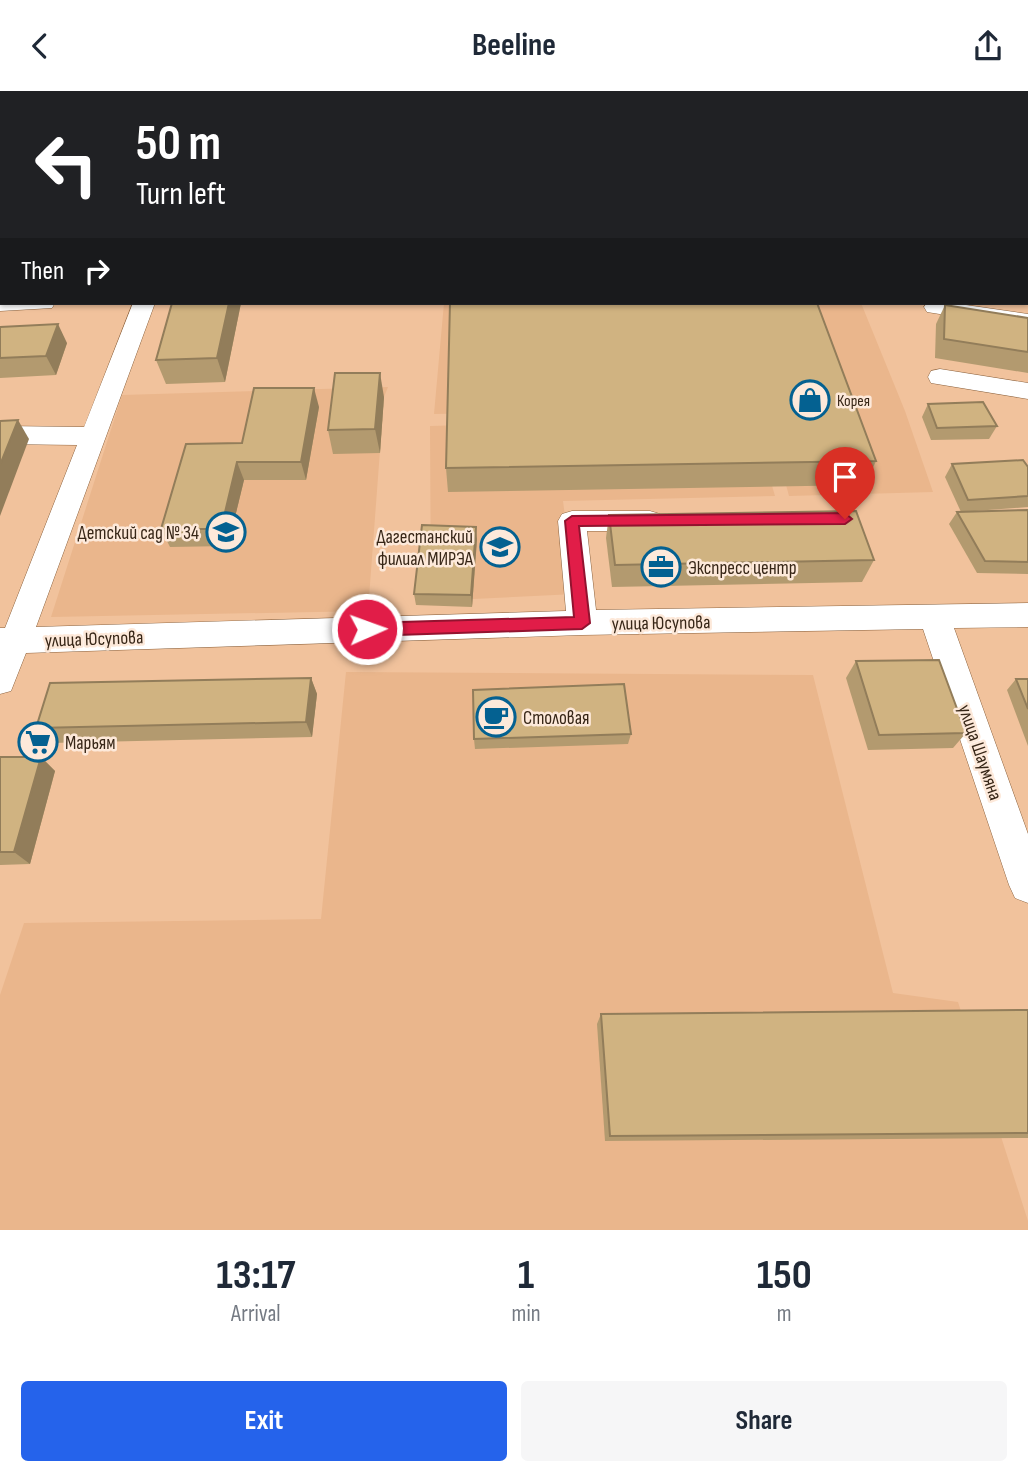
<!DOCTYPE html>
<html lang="en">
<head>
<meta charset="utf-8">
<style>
  body { margin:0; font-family:"Sofia Sans Condensed",sans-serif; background:#f6f6f7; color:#1f2937; height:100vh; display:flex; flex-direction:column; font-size:26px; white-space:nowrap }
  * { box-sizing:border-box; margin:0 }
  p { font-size:23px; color:#747a83 }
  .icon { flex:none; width:38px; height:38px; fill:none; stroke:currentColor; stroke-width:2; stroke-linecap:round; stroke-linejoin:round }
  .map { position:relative; height:1139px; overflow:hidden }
  .details { display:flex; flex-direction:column; background:#fff; flex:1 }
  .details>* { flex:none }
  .guide { position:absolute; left:0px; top:0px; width:1029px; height:214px; box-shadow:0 2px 5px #0004; background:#202124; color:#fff; overflow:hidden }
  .pin { position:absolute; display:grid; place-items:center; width:60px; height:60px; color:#fff; margin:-72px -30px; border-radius:50% 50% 50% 0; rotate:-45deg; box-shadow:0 0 7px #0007 }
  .pin .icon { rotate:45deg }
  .me { position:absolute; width:77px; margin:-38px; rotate:88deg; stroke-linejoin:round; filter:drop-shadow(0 0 5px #0008) }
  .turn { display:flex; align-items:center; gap:24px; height:147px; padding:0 21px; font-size:32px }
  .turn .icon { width:91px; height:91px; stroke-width:2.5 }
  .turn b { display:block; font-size:49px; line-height:60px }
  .then { display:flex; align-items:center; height:66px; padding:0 21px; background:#0003; gap:14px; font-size:26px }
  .eta { display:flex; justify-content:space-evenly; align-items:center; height:119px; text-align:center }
  .eta b { font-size:42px; font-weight:700; line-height:49px }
  .action { display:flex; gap:14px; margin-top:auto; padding:14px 21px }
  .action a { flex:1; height:80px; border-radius:7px; background:#2563eb; color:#fff; font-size:28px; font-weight:700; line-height:80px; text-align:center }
  .action a+a { background:#f6f6f7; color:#1f2937 }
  header { display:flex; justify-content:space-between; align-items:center; height:91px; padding:0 21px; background:#fff; font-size:32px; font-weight:700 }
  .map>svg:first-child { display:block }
</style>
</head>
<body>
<header><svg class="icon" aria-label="back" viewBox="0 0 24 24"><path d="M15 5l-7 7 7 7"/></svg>Beeline<svg class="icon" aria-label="share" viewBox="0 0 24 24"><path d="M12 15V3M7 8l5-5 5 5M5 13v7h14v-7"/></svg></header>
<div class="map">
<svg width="1028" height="1139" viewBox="0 0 1028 1139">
  <rect width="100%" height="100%" fill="#f1c29c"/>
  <g fill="#eab68c">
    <path d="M462,0H1028V202L1027,2Z"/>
    <path d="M444,212H861L905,320L933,401L789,405L765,316L434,323Z"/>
    <path d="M388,296L384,306L368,520L51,526L122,304Z"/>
    <path d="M752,326L775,405L563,410L575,503L431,510L430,335Z"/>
    <path d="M346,581L813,584L893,902L958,911L1028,1130V1139H0V904L24,832L321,828Z"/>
  </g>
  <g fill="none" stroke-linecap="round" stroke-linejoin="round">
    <g stroke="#8b623e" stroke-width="1">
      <g id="minor">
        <rect x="42" y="0" width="18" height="2"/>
        <rect x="219" y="0" width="18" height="2"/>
        <rect x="0" y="28" width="2" height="10"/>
        <path d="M0,206L2,212H55L52,217L0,220Z"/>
        <path d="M133,212H155L36,536L566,520L558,430L562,423L572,420H650L660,423L664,430L660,437L650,440H587L596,519L1028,512V536L954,537L1028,743V812L1015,807L1009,794L923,538L582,544L26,562L11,600L0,603V537H5L77,354L0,353V335L84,336Z"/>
        <path d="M927,212H952L1028,223V237L927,221L924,216Z"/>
        <path d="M940,278L1028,292V308L931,292L928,286L931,280Z"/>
      </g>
    </g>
    <use href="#minor" fill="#fff" fill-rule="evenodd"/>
  </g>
  <g fill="#b39a6f">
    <path d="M64,0H167L166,2H64Z"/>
    <path d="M1027,75H1028V188L1027,182Z"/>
    <rect x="0" y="146" width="2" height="52"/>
    <path d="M241,212L225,291L166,293L156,269Z"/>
    <path d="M945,214L1028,227V282L935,267L936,233Z"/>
    <path d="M0,236L67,252L56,284L0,287Z"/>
    <path d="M384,306L380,362L333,363L328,339Z"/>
    <path d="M928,313L997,335L989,348L931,349L922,326Z"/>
    <path d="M319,316L306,389H244L228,455L170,456L161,438L242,352Z"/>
    <path d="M876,370L865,394L448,401L446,377Z"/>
    <path d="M952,373L1028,376V416L961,421L945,386Z"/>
    <path d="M1028,419V483L977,482L949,433L957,421Z"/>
    <path d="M609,424L874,469L862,491L612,496L606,447Z"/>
    <path d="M477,448L472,516L416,514L414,503Z"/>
    <path d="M856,570L966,642L953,657L868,659L846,587Z"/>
    <path d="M311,587L317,603L312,646L50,652L36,637Z"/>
    <path d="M1016,588H1028V655L1007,599Z"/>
    <path d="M631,643L628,653L475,658L474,648Z"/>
    <path d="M0,666H41L55,680L30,773L0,774Z"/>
    <path d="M1028,919V1047L605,1050L597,933L601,923Z"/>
  </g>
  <g fill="#927d5a">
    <path d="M32,0H41L42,2H23Z"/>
    <path d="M279,0H333L315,2H280Z"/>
    <rect x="0" y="4" width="2" height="18"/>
    <path d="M229,212H241L225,291L217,267Z"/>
    <path d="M58,233L67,252L56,284L46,265Z"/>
    <path d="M380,282L384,306L380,362L375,338Z"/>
    <path d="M314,297L319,316L306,389L301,371Z"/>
    <path d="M18,329L29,348L0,425V374Z"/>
    <path d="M237,371L244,389L228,455L221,438Z"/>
    <path d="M476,436L477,448L472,516L471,504Z"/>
    <path d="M311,587L317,603L312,646L306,631Z"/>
    <path d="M41,666L55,680L30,773L14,761Z"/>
  </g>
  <g fill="#d0b381" stroke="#927d5a" stroke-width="2">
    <path d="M0,0H32V1L23,2H2V4H0Z"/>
    <path d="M64,0H93L63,1Z"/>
    <path d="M423,0H451V2H422Z"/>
    <path d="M479,0H761L762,2H480Z"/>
    <rect x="1027" y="29" width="1" height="25"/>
    <rect x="0" y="146" width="2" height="33"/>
    <path d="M172,212H229L217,267L156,269Z"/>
    <path d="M450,212H817L876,370L446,377Z"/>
    <path d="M945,214L1028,227V261L944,248Z"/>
    <path d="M58,233L46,265L0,267V236Z"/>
    <path d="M335,282H380L375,338L328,339Z"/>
    <path d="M254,297H314L301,371H237L221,438H161L186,353L242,352Z"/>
    <path d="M983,311L997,335L937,337L928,313Z"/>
    <path d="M18,329L0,374V330Z"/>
    <path d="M1023,369L1028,376V405L968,409L952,373Z"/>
    <path d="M1028,419V471L985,470L957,421Z"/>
    <path d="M856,420L874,469L615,474L609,424Z"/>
    <path d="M422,434L476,436L471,504L414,503Z"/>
    <path d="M939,569L966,642L879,644L856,570Z"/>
    <path d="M311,587L306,631L36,637L50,592Z"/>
    <path d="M1016,588H1028V618Z"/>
    <path d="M624,593L631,643L474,648L473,599Z"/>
    <path d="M0,666H41L14,761H0Z"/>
    <path d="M1028,919V1042L610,1045L601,923Z"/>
  </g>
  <path fill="#e11d48" stroke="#92132f" stroke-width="2" d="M845,422L852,428L845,433L579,435L590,532L582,538L367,545L359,538L367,532L574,526L565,430L572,425Z"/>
  <defs>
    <g id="shop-ring" transform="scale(2.0125)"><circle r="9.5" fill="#fde9da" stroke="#046191" stroke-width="1.5"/><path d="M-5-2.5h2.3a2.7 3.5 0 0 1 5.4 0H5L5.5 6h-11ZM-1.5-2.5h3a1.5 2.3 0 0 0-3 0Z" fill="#046191"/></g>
    <g id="school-ring" transform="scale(2.0125)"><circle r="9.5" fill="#fde9da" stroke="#046191" stroke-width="1.5"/><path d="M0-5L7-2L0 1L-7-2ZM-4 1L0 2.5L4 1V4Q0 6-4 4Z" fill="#046191"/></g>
    <g id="university-ring" transform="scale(2.0125)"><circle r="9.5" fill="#fde9da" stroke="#046191" stroke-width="1.5"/><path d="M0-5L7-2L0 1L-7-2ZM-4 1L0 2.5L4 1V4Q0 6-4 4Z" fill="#046191"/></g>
    <g id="office-ring" transform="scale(2.0125)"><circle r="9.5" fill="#fde9da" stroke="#046191" stroke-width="1.5"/><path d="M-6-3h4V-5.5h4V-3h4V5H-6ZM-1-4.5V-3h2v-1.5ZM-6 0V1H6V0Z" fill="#046191"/></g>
    <g id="cafe-ring" transform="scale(2.0125)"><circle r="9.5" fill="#fde9da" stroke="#046191" stroke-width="1.5"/><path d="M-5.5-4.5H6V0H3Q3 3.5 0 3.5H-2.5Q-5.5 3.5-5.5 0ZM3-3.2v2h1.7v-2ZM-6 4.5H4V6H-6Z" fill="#046191"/></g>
    <g id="supermarket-ring" transform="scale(2.0125)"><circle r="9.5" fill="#fde9da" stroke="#046191" stroke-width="1.5"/><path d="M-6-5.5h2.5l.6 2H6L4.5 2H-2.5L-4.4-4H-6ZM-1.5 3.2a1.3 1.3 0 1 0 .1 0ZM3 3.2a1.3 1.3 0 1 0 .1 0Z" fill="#046191"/></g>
  </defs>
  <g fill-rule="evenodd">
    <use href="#shop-ring" x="810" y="309"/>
    <use href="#school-ring" x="226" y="441"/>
    <use href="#university-ring" x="500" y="456"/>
    <use href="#office-ring" x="661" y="476"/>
    <use href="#cafe-ring" x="496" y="626"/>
    <use href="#supermarket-ring" x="38" y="651"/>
  </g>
  <g text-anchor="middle" stroke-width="5" stroke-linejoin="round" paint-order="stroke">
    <g font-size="16" fill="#372617" stroke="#fde9da" text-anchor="start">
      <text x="837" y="315">Корея</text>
    </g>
    <g font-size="19" fill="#372617" stroke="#fde9da" text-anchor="start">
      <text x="199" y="448" text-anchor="end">Детский сад № 34</text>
      <text x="473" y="452" text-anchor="end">Дагестанский<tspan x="473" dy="22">филиал МИРЭА</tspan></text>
      <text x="688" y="483">Экспресс центр</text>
      <text x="523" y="633">Столовая</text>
      <text x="65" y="658">Марьям</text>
    </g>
    <g font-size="19" fill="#372617" stroke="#fde9da">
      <text transform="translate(661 531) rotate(-1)" y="7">улица Юсупова</text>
      <text transform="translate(94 547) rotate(-2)" y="7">улица Юсупова</text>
      <text transform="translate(981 661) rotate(71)" y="7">улица Шаумяна</text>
    </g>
  </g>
</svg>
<div class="pin" style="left:845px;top:428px;background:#d93025"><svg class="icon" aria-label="arrive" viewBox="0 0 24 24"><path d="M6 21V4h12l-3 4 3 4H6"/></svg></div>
<svg class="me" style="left:367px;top:538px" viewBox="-20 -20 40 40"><circle r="17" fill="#e11d48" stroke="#fff" stroke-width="3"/><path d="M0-11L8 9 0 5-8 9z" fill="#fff"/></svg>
<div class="guide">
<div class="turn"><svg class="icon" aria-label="left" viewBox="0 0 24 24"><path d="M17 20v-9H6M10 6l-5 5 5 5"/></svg><div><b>50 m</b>Turn left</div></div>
<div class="then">Then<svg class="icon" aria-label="right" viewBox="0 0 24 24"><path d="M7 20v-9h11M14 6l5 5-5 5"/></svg></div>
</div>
</div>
<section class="details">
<div class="eta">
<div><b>13:17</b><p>Arrival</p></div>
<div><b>1</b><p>min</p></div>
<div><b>150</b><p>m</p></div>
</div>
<div class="action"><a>Exit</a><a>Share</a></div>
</section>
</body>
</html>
